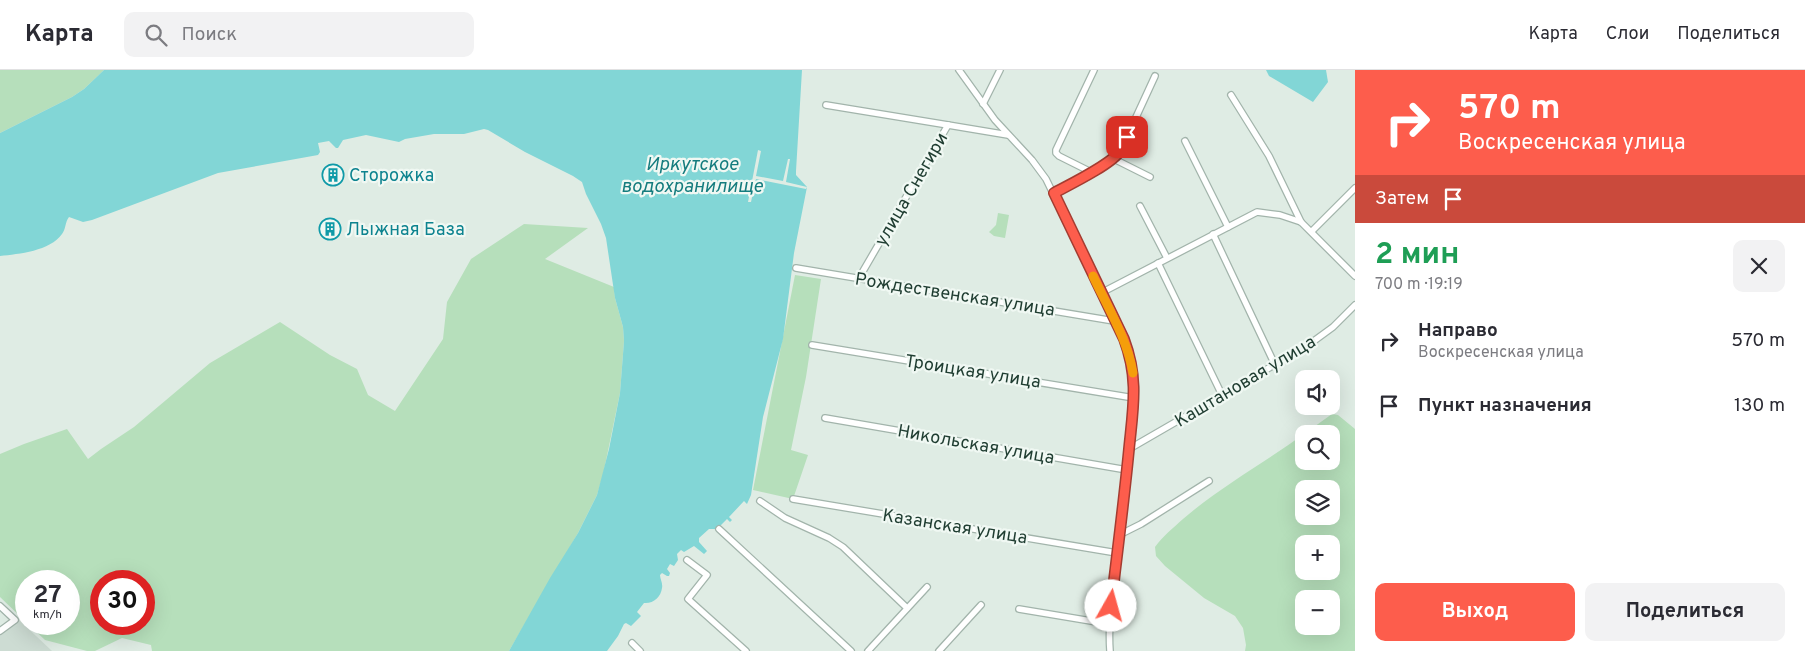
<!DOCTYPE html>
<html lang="ru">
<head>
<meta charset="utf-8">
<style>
  body { margin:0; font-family:Overpass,sans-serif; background:#f2f2f3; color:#2b2b33; height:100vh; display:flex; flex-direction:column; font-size:19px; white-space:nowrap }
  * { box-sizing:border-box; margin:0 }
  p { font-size:16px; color:#7c7c81 }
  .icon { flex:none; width:28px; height:28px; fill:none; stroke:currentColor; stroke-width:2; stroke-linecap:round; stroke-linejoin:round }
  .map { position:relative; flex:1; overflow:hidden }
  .side { display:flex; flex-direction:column; background:#fff; width:450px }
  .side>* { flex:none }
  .hud { background:#fd5d4c; color:#fff; overflow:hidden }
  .fabs { position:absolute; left:1295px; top:300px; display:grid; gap:10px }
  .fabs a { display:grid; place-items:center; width:45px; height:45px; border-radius:10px; background:#fff; box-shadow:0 5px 20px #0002; font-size:25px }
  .speed { position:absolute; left:15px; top:500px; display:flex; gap:10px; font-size:25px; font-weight:700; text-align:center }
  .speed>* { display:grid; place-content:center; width:65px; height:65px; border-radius:50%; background:#fff; box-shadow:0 5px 20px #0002; line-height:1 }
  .speed small { font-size:12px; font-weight:400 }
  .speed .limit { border:8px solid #d22; background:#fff; color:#111 }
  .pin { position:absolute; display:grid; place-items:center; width:42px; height:42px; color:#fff; margin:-21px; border-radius:10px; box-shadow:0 2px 8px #0006 }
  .me { position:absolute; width:55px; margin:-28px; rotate:7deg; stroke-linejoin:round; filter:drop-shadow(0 0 4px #0008) }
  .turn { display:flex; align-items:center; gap:18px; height:105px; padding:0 20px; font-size:22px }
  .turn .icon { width:65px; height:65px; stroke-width:2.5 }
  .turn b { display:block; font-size:35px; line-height:42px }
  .then { display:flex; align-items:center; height:48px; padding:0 20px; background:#0003; gap:10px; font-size:19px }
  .round { display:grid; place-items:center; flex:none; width:52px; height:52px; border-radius:10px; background:#f2f2f3 }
  .summary { display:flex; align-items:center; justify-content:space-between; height:85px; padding:0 20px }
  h1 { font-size:30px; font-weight:700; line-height:38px; color:#1e9e55 }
  .primary-button { display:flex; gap:10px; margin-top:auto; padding:10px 20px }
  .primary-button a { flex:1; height:58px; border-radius:10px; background:#fd5d4c; color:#fff; font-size:20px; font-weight:700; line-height:58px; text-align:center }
  .primary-button a+a { background:#f2f2f3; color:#2b2b33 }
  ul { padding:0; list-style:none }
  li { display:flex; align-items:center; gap:15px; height:65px; padding:0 20px }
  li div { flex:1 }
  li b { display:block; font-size:19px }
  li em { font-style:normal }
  header { display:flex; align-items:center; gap:30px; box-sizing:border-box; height:70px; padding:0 25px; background:#fff; border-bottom:1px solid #e1e1e2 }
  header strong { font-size:24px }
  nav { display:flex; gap:28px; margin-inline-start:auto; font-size:18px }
  .search { width:350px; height:45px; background:#f2f2f3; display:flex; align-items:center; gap:12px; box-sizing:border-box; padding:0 18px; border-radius:10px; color:#7c7c81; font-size:19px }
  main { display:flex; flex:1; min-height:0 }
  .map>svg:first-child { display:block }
</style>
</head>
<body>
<header>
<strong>Карта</strong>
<div class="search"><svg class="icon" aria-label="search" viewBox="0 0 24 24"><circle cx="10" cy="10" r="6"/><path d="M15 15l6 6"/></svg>Поиск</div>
<nav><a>Карта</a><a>Слои</a><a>Поделиться</a></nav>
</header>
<main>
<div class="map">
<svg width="1355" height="581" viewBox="0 0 1355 581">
  <rect width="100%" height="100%" fill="#dfece4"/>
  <path fill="#cddcd3" d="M19,550L52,581H0V560Z"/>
  <g fill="#b6dfbb" fill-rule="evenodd">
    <path d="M0,0H104L84,19L72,27L0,63Z"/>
    <path d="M998,143L1009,145L1005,168L994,166L989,162L996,155Z"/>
    <path d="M524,154L588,158L545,189L614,217L615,228L623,257L624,271L620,323L603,405L597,425L578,463L509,581H152L151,575L122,568L95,581H87L45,570L28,554H69V511H26V552L0,527V384L24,374L67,359L88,389L101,379L134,357L210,293L280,252L330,285L357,299L368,325L395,341L443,269L447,232L471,189ZM101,511H144V554H101Z"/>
    <path d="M795,205L821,209L806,307L791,380L808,385L793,429L753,420Z"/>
    <path d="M1332,344L1338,345L1355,359V581H1245L1246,575L1243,558L1235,546L1204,528L1165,496L1156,486L1155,477C1163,466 1173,458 1183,449C1220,417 1264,393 1304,364V391H1331V364H1304ZM1304,419H1331V446H1304ZM1304,474H1331V501H1304ZM1304,529H1331V556H1304Z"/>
  </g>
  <g fill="#82d6d6">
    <path d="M104,0H802L796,101V105L807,117L794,183L783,269L763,347L751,425L747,434L744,431L729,447L732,450L730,452L727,449L717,459H709L699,468V472L707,481L704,484L694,476L684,482L681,480L677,484L678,490L674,496L670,494L667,499L670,503L669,506H667L662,503L660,505C660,509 663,513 662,518C661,527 653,534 644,533L637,542L641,546L631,556L626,553L624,554L618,566L607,581H509L550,508L578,463L597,425L609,379L620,323L624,271L623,257L615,228L606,168L601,154L586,124L582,112L573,106L525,82L488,60L484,59L464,64H434L405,69L399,72L366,65L343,70L338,78H336L329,71L318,73L320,82L318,85L218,103L92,150L83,152L69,147C65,152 66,159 62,164C50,181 19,184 0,186V63L72,27L84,19Z"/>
    <path d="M1266,0H1326L1328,12L1313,32L1269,6Z"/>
  </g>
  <path fill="#dfece4" d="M758,80L761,81L756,106L783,111L788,89H790L786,112L807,117L806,119L756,109L751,132H748Z"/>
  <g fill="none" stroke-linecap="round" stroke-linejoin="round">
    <g stroke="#a2b4ab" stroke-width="8">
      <g id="minor">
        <path d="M959,0L995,50L1032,90L1046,109L1124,269C1139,310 1133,337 1129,379C1125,420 1119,460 1115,501C1112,528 1108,554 1110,581"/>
        <path d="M1231,25L1269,86L1301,152"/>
        <path d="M983,34L1000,0"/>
        <path d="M826,35L948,55"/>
        <path d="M1185,71L1228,157"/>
        <path d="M1112,88L1150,107"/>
        <path d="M1091,102L1059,86L1056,83V80L1094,0"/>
        <path d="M1054,123L1088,105L1120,82L1155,6"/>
        <path d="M1140,136L1167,188"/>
        <path d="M1312,161L1355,118"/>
        <path d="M1213,164L1275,295"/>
        <path d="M1158,193L1222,325"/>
        <path d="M796,198L1114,251"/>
        <path d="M859,208L948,55L1008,65"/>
        <path d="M1101,223L1257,142L1280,145L1301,152L1355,206"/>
        <path d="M812,275L1134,328"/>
        <path d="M825,348L1127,400"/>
        <path d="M1129,379L1307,276L1333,257L1355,235"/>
        <path d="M793,429L1117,483"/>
        <path d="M760,431L785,448L829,468L843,477L907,538"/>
        <path d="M719,459L851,581"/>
        <path d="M1119,465L1141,454L1209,411"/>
        <path d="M687,490L707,505L688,529L746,581"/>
        <path d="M0,536L15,550L0,561"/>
        <path d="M1019,539L1109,554"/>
        <path d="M632,573L640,581"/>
        <path d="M868,581L927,517"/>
        <path d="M939,581L981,535"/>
      </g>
    </g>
    <use href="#minor" stroke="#fff" stroke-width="5.5"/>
  </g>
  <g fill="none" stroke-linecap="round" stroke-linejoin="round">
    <g stroke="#a43c31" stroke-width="12">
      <path id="route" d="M1111,536C1117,484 1124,431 1129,379C1133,338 1139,309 1124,269L1054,123C1069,115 1112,94 1120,81C1123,77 1125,71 1127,67"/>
    </g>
    <use href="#route" stroke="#fd5d4c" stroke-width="9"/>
    <path stroke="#f59e0b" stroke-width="9" d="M1093,206C1108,238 1127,268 1133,303"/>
  </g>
  <defs>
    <g id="building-ring" transform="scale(1.125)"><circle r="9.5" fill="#f0f8f3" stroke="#0f9aa8" stroke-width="1.5"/><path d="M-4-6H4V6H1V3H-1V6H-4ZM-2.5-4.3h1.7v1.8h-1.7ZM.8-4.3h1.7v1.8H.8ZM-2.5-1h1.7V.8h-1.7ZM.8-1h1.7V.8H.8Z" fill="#0f9aa8"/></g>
  </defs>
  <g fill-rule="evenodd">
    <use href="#building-ring" x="333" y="105"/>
    <use href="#building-ring" x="330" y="159"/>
  </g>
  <g text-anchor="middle" stroke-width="4.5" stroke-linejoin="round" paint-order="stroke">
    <g font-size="18" fill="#0d838f" stroke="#f0f8f3" text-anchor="start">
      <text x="349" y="111">Сторожка</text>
      <text x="346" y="165">Лыжная База</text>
    </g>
    <g font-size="18" fill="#1f3d31" stroke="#f0f8f3">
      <text transform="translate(911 119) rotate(-60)" y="6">улица Снегири</text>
      <text transform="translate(955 224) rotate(9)" y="6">Рождественская улица</text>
      <text transform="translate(973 301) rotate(9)" y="6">Троицкая улица</text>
      <text transform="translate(1245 311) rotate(-31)" y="6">Каштановая улица</text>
      <text transform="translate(976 374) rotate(10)" y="6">Никольская улица</text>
      <text transform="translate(955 456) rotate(9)" y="6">Казанская улица</text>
    </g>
    <g font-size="19" font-style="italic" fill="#147c7e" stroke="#f0f8f3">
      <text x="692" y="100">Иркутское<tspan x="692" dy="22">водохранилище</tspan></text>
    </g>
  </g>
</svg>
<div class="fabs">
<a><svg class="icon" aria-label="sound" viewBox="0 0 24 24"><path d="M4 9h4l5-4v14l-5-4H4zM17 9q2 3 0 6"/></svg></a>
<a><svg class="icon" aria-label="search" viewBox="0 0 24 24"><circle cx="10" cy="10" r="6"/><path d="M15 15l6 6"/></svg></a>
<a><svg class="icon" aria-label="layers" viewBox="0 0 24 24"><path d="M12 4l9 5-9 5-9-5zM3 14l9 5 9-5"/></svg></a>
<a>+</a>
<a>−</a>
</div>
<div class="speed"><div>27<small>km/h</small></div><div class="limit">30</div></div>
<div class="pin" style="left:1127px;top:67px;background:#d93025"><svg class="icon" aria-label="arrive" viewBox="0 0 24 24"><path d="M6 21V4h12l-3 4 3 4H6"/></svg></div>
<svg class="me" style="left:1111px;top:536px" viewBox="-20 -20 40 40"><circle r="19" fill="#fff"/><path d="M0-13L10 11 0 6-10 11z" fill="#fd5d4c"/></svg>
</div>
<section class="side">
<div class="hud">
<div class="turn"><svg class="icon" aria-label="right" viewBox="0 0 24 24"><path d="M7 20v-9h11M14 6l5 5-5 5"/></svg><div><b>570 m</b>Воскресенская улица</div></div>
<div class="then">Затем<svg class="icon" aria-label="arrive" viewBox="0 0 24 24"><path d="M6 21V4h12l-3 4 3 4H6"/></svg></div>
</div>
<div class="summary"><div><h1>2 мин</h1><p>700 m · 19:19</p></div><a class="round"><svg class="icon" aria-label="close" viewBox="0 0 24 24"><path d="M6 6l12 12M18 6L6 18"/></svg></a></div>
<ul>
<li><svg class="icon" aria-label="right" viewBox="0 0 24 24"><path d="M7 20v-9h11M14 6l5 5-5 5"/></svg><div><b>Направо</b><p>Воскресенская улица</p></div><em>570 m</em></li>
<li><svg class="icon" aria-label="arrive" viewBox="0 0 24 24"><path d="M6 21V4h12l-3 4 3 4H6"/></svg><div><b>Пункт назначения</b></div><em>130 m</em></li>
</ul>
<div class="primary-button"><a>Выход</a><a>Поделиться</a></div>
</section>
</main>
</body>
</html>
